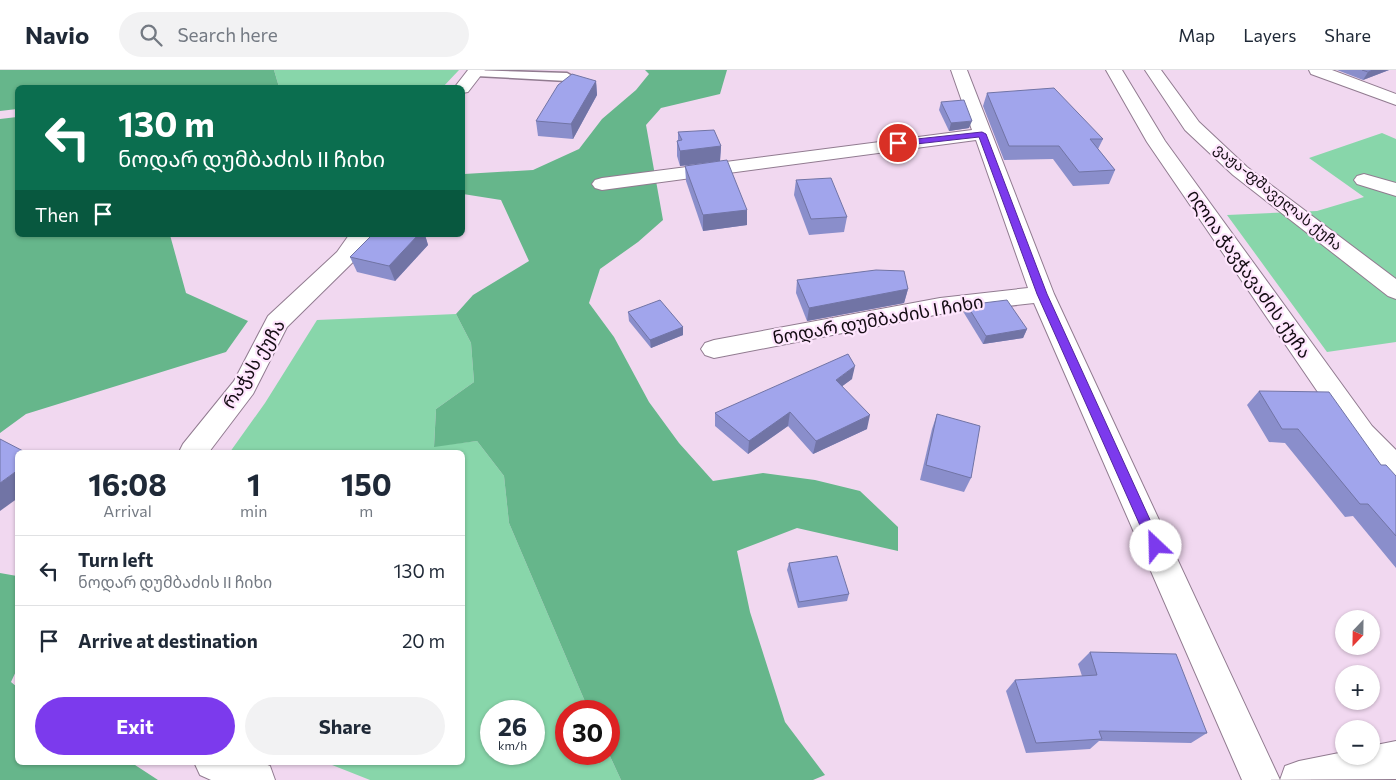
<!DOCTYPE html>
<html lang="en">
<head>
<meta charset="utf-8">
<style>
  body { margin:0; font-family:Commissioner,"Noto Sans Georgian",sans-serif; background:#f2f2f3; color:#1f2937; height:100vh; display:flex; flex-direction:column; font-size:19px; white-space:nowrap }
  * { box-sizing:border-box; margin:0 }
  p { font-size:16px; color:#747a83 }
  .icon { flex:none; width:28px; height:28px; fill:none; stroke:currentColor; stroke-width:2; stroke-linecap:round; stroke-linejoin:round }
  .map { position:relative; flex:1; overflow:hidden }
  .drawer { position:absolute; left:15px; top:380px; width:450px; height:315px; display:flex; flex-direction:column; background:#fff; border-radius:8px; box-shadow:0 1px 4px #0004 }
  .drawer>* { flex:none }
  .guide { position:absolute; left:15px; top:15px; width:450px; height:152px; border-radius:8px; box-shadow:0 1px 4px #0004; background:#0b6e4f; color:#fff; overflow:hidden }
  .needle { width:32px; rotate:202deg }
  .controls { position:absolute; left:1335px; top:540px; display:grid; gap:10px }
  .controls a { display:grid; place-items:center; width:45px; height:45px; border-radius:50%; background:#fff; box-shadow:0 1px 4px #0004; font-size:25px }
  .speed { position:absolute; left:480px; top:630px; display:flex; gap:10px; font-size:25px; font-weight:700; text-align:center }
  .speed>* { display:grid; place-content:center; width:65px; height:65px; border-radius:50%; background:#fff; box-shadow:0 1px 4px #0004; line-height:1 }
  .speed small { font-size:12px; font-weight:400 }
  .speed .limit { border:8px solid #d22; background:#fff; color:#111 }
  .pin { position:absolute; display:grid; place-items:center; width:42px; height:42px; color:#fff; margin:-21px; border:2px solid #fff; border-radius:50%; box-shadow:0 1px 5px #0007 }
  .me { position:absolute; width:55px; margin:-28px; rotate:336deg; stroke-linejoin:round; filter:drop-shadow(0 0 4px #0008) }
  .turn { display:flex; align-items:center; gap:18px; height:105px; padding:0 20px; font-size:22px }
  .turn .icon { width:65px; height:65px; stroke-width:2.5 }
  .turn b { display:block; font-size:35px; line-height:42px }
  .then { display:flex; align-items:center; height:48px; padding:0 20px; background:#0003; gap:10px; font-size:19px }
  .eta { display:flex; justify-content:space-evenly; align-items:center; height:85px; text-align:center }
  .eta b { font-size:30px; font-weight:700; line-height:35px }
  .cta { display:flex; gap:10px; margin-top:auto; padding:10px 20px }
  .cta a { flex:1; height:58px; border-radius:30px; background:#7c3aed; color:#fff; font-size:20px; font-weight:700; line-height:58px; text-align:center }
  .cta a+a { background:#f2f2f3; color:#1f2937 }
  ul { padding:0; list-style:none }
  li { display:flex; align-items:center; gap:15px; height:70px; padding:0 20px; border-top:1px solid #e0e1e3 }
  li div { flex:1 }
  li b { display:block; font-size:19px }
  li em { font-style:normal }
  header { display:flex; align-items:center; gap:30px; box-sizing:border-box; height:70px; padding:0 25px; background:#fff; border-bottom:1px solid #e0e1e3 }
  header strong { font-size:24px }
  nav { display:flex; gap:28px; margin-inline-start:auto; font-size:18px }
  .search { width:350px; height:45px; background:#f2f2f3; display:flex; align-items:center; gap:12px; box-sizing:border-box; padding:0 18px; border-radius:28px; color:#747a83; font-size:19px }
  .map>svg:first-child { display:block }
</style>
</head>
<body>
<header>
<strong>Navio</strong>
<div class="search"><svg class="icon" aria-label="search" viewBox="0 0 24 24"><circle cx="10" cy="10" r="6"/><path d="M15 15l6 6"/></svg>Search here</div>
<nav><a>Map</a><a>Layers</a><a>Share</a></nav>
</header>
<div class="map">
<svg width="1396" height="710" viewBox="0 0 1396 710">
  <rect width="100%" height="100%" fill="#f1d8f0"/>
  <g fill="#88d6aa" fill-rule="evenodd">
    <path d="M274,0H459L442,18L279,17Z"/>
    <path d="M1382,63L1396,69V272L1327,282L1227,145L1317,141L1364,127L1309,88Z"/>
    <path d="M456,244L471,273L474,312L436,339L434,376L477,371L504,406L509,453L589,641H566V684H609L621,710H370L327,693L462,692V382H230L265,333L317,250ZM491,641H534V684H491Z"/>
  </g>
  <g fill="#66b68b">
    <path d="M0,0H274L279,17L18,18L17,39L0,41Z"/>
    <path d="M645,0H727L720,24L661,38L646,55L663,150L638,172L600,199L589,233L614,267L649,332L679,373L713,411L763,403L815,410L860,421L898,457V481L797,458L737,481L750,542L785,652L825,705L813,710H621L609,684V641H589L509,453L504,406L477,371L434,377L436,339L474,312L471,273L456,244L473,225L529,191L501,130L463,124L464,104L533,100L579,79L602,49L636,20L649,4Z"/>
    <path d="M17,47L18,165H170L186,223L248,251L226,282L26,344L0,363V49Z"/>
    <path d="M0,503L17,506V599L11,612L17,617L18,692L132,693L158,710H0Z"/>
  </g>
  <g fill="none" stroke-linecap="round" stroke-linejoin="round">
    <g stroke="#917b90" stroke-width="3">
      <path id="service" d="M471,0L567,3L574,7L567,11L476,6L471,5L469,2Z"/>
    </g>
    <g stroke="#917b90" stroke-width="2">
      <g id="minor">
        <path d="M468,0H485L468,22L462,23V18H454Z"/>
        <path d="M951,0H967L1054,224L1280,710L1285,696L1299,691L1344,682V686H1371V676L1396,671V709L1242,710L1034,233L940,244L714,288L705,285L701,279L705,273L714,270L940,228L1028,218L976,70L602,120L595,118L592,114L595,110L602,108L972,60Z"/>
        <path d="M1106,0H1122L1165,71L1372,356L1396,380V410L1386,406L1352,372L1147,72Z"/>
        <path d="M1145,0H1161L1199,52L1247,97L1396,209V229L1388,226L1233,105L1185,60Z"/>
        <path d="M1309,0H1332L1396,24V35L1311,4Z"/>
        <path d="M1364,104L1396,113V126L1357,114L1354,110L1357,106Z"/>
        <path d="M349,165H371L353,192L287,257L253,324L209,382H179L183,374L234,311L268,246L337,182Z"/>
        <path d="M194,692H260L270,696L275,710H211L200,705Z"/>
      </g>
    </g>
    <use href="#service" fill="#fff" fill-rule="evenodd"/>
    <use href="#minor" fill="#fff" fill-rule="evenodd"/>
  </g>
  <g fill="#8a8ecb">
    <path d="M1337,0H1389L1363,10Z"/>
    <path d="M596,11L597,25L573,69L538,66L536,51Z"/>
    <path d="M987,23L1103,69L1098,79L1115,100L1109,114L1073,116L1053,89L1004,90L983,36Z"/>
    <path d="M941,32L969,58L949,61L939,40Z"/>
    <path d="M678,62L721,76L720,91L680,96L677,86V71L678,70Z"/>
    <path d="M685,96L747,140V155L703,161L686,111Z"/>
    <path d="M796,110L847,147L844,162L809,165L794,125Z"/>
    <path d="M372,165H425L428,175L395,211L357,202L350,187Z"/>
    <path d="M797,210L908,219L904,233L807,251L796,223Z"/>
    <path d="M967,235L1027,259L1023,268L983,274L964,243Z"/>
    <path d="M628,242L683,257V265L651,278L629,251Z"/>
    <path d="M852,309L842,316L867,359L813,384L788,356L748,384L715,356V343Z"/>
    <path d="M1259,321L1381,395L1396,406V498L1353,446L1345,447L1285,373L1269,372L1247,335Z"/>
    <path d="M937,344L971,408L964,422L920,410L932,359Z"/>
    <path d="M789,493L849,524L847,531L798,538L787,500Z"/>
    <path d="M1090,582L1207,663L1191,673L1099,671L1090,679L1026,683L1006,621L1015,610L1082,606L1078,594Z"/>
  </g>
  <g fill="#7174a5">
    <path d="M1373,0H1389L1363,10L1368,2Z"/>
    <path d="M596,11L597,25L573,69L571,54Z"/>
    <path d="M972,51L969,58L949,61L951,53Z"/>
    <path d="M721,76L720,91L680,96V81Z"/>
    <path d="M747,140V155L703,161V145Z"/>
    <path d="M418,165H425L428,175L395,211L389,196Z"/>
    <path d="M908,219L904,233L807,251L809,238Z"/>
    <path d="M683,257V265L651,278L650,270Z"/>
    <path d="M1027,259L1023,268L983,274L986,266Z"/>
    <path d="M855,296L852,309L833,323L836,310Z"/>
    <path d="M790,342L788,356L748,384L749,371Z"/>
    <path d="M870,345L867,359L813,384L816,371Z"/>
    <path d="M18,400V428L0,441V413Z"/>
  </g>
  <g fill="#a1a5ec" stroke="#7174a5">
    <path d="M1362,0H1373L1368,2Z"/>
    <path d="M572,4L596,11L571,54L536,51L558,15Z"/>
    <path d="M1054,18L1103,69H1090L1115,100L1079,102L1059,76H1009L987,23Z"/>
    <path d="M964,30L972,51L951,53L941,32Z"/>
    <path d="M714,60L721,76L680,81L677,71L682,70L678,62Z"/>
    <path d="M727,90L747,140L703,145L685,96Z"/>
    <path d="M831,108L847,147L811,149L796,110Z"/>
    <path d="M372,165H418L389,196L350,187Z"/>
    <path d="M876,200L904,201L908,219L809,238L797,210Z"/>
    <path d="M660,230L683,257L650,270L628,242Z"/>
    <path d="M1007,230L1027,259L986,266L967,235Z"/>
    <path d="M848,284L855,296L836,310L870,345L816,371L790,342L749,371L715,343Z"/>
    <path d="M1259,321L1329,322L1381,395H1386L1396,406V466L1368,434H1360L1298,359H1282Z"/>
    <path d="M937,344L980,356L971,408L926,395Z"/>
    <path d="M0,369L25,382H18V400L0,413Z"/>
    <path d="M837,486L849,524L799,532L789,493Z"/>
    <path d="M1090,582L1176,584L1207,663L1099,661L1102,669L1036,673L1015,610L1097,605Z"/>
  </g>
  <path fill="#7c3aed" stroke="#51269a" d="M982,62L986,64L1047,224L1162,476L1160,480L1156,481L1151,480L1037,224L979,67L898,76L894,73L898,71Z"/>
  <g text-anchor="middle" stroke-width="4.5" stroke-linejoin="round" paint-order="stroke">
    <g font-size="15" fill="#140c13" stroke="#fee5fd">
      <text transform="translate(1278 127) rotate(39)" y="5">ვაჟა-ფშაველას ქუჩა</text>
    </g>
    <g font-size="18" fill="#140c13" stroke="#fee5fd">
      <text transform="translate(1249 204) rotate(55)" y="6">ილია ჭავჭავაძის ქუჩა</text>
      <text transform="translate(878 250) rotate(-10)" y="6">ნოდარ დუმბაძის I ჩიხი</text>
      <text transform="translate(254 294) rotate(-58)" y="6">რაჭას ქუჩა</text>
    </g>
  </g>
</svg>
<div class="controls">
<a><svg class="needle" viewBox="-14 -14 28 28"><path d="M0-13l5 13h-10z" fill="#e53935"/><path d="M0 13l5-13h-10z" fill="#747a83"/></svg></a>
<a>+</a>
<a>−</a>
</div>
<div class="speed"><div>26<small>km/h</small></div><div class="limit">30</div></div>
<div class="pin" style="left:898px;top:73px;background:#d93025"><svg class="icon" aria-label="arrive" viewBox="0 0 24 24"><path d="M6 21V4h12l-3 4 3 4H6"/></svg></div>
<svg class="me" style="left:1156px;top:476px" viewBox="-20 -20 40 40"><circle r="19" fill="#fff"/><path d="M0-13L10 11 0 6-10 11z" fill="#7c3aed"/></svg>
<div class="guide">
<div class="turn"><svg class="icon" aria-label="left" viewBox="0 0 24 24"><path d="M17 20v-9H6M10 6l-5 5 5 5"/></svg><div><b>130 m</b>ნოდარ დუმბაძის II ჩიხი</div></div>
<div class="then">Then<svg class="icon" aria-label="arrive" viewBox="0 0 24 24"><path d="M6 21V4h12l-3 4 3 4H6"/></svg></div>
</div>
<section class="drawer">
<div class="eta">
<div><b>16:08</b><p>Arrival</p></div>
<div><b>1</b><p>min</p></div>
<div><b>150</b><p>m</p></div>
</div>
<ul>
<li><svg class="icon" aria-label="left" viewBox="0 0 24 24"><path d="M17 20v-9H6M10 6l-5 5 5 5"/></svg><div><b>Turn left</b><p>ნოდარ დუმბაძის II ჩიხი</p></div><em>130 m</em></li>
<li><svg class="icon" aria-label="arrive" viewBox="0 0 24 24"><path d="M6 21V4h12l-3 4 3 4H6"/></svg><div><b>Arrive at destination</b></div><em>20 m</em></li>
</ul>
<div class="cta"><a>Exit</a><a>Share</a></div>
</section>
</div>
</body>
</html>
